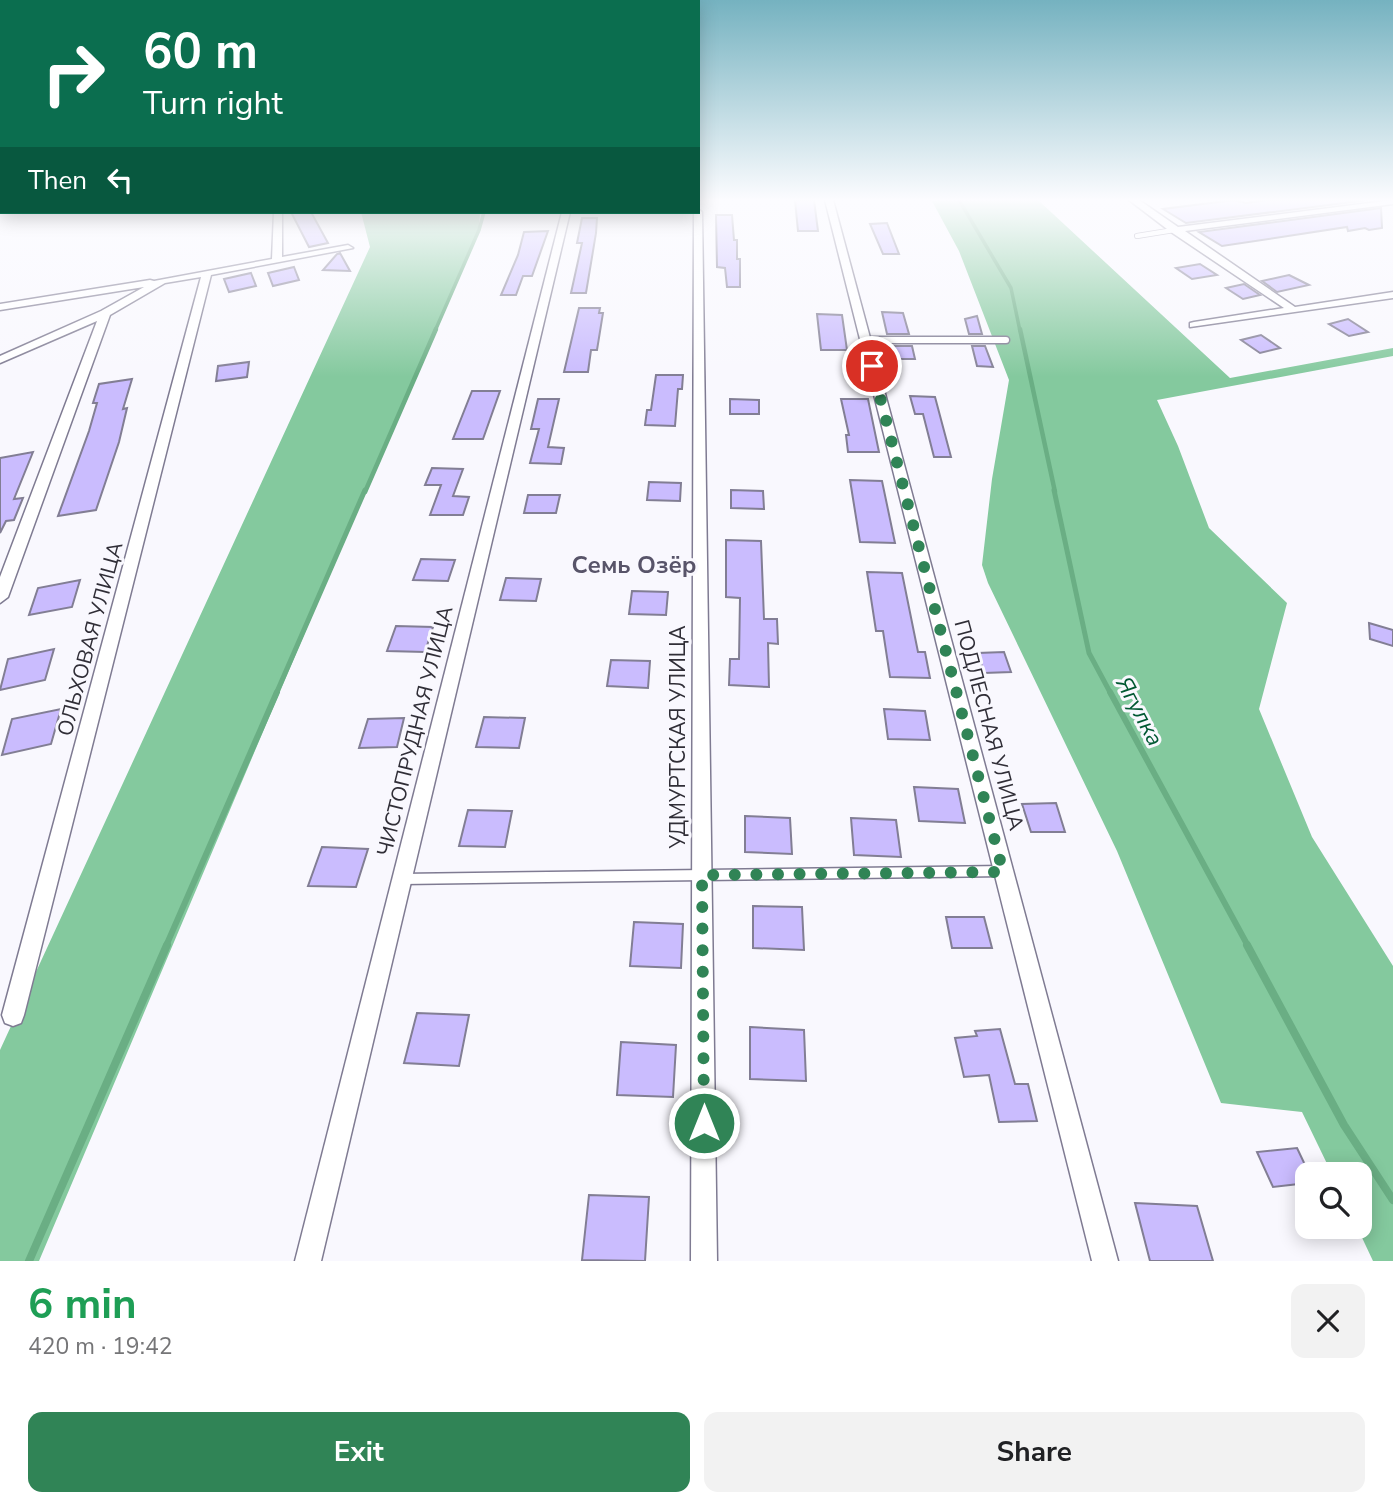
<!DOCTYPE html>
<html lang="en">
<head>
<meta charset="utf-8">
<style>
  body { margin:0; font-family:"Nunito Sans",sans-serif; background:#f2f2f2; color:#202124; height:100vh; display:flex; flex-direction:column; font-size:26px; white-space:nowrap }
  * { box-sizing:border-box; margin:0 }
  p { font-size:23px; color:#757577 }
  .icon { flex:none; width:38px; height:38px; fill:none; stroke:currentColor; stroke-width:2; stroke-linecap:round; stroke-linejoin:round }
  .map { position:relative; height:1261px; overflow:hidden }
  .drawer { display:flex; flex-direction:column; background:#fff; flex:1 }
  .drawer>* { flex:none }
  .banner { position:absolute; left:0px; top:0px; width:700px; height:214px; box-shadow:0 4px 18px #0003; background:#0b6e4f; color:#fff; overflow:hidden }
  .tools { position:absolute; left:1295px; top:1162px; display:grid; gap:14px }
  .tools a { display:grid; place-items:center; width:77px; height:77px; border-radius:14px; background:#fff; box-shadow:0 4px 18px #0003; font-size:35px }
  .pin { position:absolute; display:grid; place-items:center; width:60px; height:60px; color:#fff; margin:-30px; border:4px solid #fff; border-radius:50%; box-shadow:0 2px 7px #0007 }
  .me { position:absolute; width:77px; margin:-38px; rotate:0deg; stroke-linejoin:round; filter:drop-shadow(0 0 5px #0008) }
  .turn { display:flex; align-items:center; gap:24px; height:147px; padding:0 28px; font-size:32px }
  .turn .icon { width:91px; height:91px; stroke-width:2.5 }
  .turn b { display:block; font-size:49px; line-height:60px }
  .then { display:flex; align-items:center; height:66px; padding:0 28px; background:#0003; gap:14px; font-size:26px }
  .round { display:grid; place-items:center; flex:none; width:74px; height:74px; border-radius:14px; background:#f2f2f2 }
  .overview { display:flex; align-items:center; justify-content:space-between; height:119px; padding:0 28px }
  h1 { font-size:42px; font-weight:700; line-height:52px; color:#1e9e55 }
  .button { display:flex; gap:14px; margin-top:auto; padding:14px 28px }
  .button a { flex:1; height:80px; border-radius:14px; background:#308456; color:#fff; font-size:28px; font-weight:700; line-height:80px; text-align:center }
  .button a+a { background:#f2f2f2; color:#202124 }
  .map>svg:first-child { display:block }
</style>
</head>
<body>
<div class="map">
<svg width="1393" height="1261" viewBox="0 0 1393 1261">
  <rect width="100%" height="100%" fill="#f9f8fe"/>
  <g fill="#84c99e">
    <path d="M1038,200L1230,378L1393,348V356L1157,400L1178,446L1209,528L1287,603L1259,709L1312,837L1393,966V1261H1373L1357,1227H1360V1174H1332L1302,1112L1221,1103L1117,851L988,583L982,565L992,479L1009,380L959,251L932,201Z"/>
    <path d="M361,212H480L479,230L348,531L39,1261H0V1050L370,247Z"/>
  </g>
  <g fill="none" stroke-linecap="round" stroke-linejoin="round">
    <g stroke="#6aae84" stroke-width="3.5">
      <path d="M959,200L1011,288L1020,331"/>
      <path d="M435,331L479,230L484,212"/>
    </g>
    <g stroke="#6aae84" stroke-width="4.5">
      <path d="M1020,329L1055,492"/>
      <path d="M365,492L436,329"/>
    </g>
    <g stroke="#6aae84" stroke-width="5">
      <path d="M1054,490L1089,653L1111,694"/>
      <path d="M276,694L365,490"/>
    </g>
    <g stroke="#6aae84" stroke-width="6">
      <path d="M1110,692L1248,946"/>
      <path d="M166,946L277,692"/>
    </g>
    <g stroke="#6aae84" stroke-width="8">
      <path d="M1247,945L1344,1125L1393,1200"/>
      <path d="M29,1261L167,945"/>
    </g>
  </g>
  <g fill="#cabcfe" stroke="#827e94" stroke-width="2">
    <path d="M795,200H814L818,231H798Z"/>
    <path d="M1234,200L1246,203L1266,200H1368L1186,223L1163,209Z"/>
    <path d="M1381,208L1382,228L1369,230L1365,228L1348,231L1347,227L1222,246L1199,232Z"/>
    <path d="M291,212H311L328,243L309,247Z"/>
    <path d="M716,215H732L734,240H737V259H740V287H727L725,268L717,267Z"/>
    <path d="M582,218H597L596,233L586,293H571L582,243H577Z"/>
    <path d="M887,223L899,254H883L870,224Z"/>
    <path d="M548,231L532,276H523L516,295H501L518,255L524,232Z"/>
    <path d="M340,253L350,271L323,270L337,254Z"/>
    <path d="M1200,264L1217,275L1192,279L1176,268Z"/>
    <path d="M294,267L299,280L273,286L268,273Z"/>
    <path d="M251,273L256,286L229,292L224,279Z"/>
    <path d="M1289,275L1309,285L1277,292L1262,281Z"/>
    <path d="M1244,284L1260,295L1243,299L1226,288Z"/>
    <path d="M579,308H600L599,313H603L597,350H591L588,372H564Z"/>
    <path d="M882,312L903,313L909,334H887Z"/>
    <path d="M817,314L842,315L847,350H821Z"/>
    <path d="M977,316L982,334H969L965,319Z"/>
    <path d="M1348,319L1368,332L1349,336L1329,324Z"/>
    <path d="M1261,335L1280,348L1260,353L1241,340Z"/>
    <path d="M889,346H912L915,359H892Z"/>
    <path d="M972,346H985L993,367L977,366Z"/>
    <path d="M249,362L247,377L216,381L218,366Z"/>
    <path d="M656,375H683L682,389H678L675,426L645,425L647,410H651Z"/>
    <path d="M132,379L123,409L127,408L119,442L96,510L58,516L89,431L97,403H93L99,384Z"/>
    <path d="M472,391H500L483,439H453Z"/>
    <path d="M910,396L935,397L951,457H934L923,414H915Z"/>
    <path d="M538,399H559L548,447L564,448L561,464L530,463L539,429H531Z"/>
    <path d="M730,399L759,400V414H730Z"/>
    <path d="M841,399H868L879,452H848L846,435H849Z"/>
    <path d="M33,452L14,499L23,498L14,520L6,521L0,533V458Z"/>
    <path d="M432,468L463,469L453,496L469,497L463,515H430L441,485H425Z"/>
    <path d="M850,480L882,481L895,543L860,542Z"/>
    <path d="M649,482L681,483L680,501L647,500Z"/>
    <path d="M731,490L763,491L764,509L731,508Z"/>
    <path d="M528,495H560L556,513H524Z"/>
    <path d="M726,540L761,541L764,619H777L778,644L768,643L769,687L729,685L730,659H739L740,598L726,597Z"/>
    <path d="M421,559L455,560L448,581L413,580Z"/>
    <path d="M867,572L902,573L918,652H925L930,678L890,677L883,631H876Z"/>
    <path d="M506,578L541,579L536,601L500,600Z"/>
    <path d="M80,580L72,607L29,615L38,588Z"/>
    <path d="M632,591L668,592L666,615L629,614Z"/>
    <path d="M1369,623L1393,630V646L1370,639Z"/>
    <path d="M396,626L433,627L425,652L387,651Z"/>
    <path d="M54,649L45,680L0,690L8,659Z"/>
    <path d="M1004,652L1011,672L984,673L978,653Z"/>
    <path d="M611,660L650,661L648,688L607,686Z"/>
    <path d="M61,709L51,744L2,755L12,719Z"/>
    <path d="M884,709L925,711L930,740L888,739Z"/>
    <path d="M484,717L525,718L519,748L476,747Z"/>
    <path d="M404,718L397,747L359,748L368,719Z"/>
    <path d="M914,787L958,789L965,823L919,821Z"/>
    <path d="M1056,803L1065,832H1031L1022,804Z"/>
    <path d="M468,810L512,811L505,847L459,846Z"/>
    <path d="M745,816L790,818L792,854L745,852Z"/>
    <path d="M851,818L896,820L901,857L854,855Z"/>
    <path d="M322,847L368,849L356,887L308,886Z"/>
    <path d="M753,906L802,907L804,950L753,948Z"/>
    <path d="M946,917H984L992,948H952Z"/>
    <path d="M634,922L683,924L681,968L630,966Z"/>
    <path d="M417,1013L469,1015L459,1066L404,1063Z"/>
    <path d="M750,1027L804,1030L806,1081L750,1079Z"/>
    <path d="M1000,1029L1015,1084H1028L1037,1121L999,1122L989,1075L964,1077L955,1038L977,1036L975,1031Z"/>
    <path d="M621,1042L676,1045L673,1097L617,1095Z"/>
    <path d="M1297,1148L1307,1169V1183L1273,1187L1257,1152Z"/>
    <path d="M589,1195L649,1197L645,1261L582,1260Z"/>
    <path d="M1135,1203L1197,1206L1213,1261H1150Z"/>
  </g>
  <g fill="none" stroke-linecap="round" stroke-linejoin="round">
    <g stroke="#7f7b92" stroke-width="6">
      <path id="service-far2" d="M1137,236L1174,230"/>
    </g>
    <g stroke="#7f7b92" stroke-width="9">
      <path id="service-far1" d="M865,340H1006"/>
    </g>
    <g stroke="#7f7b92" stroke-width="13">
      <path id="service" d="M402,879L1004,871"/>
    </g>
    <g stroke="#7f7b92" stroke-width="3">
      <g id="minor">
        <path d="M825,200H833L1118,1261H1092Z"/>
        <path d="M1129,200H1139L1178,227L1393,200V204L1185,231L1295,307L1393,292V298L1190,327V323L1194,322L1284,308L1171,232Z"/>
        <path d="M698,209L702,212L717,1261H691L694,212H698Z"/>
        <path d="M274,212H282V257L348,245L353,248L211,275L24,1015L21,1023L13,1026L5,1023L2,1015L201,277L165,283L110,315L8,597L0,603V577L97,321L0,363V356L101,311L144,287L0,310V304L150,280L154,281L272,259Z"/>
        <path d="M562,212H570L321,1261H295Z"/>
      </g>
    </g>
    <use href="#service-far2" stroke="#fff" stroke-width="4.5"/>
    <use href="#service-far1" stroke="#fff" stroke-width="6"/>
    <use href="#service" stroke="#fff" stroke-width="10"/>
    <use href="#minor" fill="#fff" fill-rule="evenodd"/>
  </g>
  <linearGradient id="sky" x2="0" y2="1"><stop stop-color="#75b2c0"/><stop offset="0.53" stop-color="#fcfcff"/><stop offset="1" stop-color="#fcfcff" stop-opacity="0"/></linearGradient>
  <rect width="1393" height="377" fill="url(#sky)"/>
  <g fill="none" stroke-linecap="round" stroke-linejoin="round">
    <path stroke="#308456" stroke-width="12" stroke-dasharray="0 21.6" d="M704,1123L702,875L1003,872L872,366"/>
  </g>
  <g text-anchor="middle" stroke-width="6" stroke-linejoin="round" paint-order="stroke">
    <g font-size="21" fill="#302e37" stroke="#f9f8fe">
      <text transform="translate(90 639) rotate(-75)" y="7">ОЛЬХОВАЯ УЛИЦА</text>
      <text transform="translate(989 725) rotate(75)" y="7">ПОДЛЕСНАЯ УЛИЦА</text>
      <text transform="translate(415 731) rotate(-76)" y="7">ЧИСТОПРУДНАЯ УЛИЦА</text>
      <text transform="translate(678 737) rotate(-90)" y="7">УДМУРТСКАЯ УЛИЦА</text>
    </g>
    <g font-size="23" font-style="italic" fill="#005832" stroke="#f9f8fe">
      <text transform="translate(1140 711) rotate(62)" y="8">Ягулка</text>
    </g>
    <g font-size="24" font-weight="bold" fill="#585469" stroke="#f9f8fe">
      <text x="634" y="573">Семь Озёр</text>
    </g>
  </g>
</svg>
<div class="tools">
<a><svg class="icon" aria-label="search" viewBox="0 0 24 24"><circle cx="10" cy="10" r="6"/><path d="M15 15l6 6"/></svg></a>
</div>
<div class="pin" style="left:872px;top:366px;background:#d93025"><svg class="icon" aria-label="arrive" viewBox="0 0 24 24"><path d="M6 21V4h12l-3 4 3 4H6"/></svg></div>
<svg class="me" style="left:704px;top:1123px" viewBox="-20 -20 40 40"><circle r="17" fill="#308456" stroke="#fff" stroke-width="3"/><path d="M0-11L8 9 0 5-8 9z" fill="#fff"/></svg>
<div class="banner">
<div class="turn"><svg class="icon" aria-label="right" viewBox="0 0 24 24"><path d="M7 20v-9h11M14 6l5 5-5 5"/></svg><div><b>60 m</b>Turn right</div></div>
<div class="then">Then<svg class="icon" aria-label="left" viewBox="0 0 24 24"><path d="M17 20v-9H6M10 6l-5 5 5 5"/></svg></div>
</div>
</div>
<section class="drawer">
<div class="overview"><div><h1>6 min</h1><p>420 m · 19:42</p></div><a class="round"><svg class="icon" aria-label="close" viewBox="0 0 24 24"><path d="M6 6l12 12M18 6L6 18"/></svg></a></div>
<div class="button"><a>Exit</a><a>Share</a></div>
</section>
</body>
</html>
